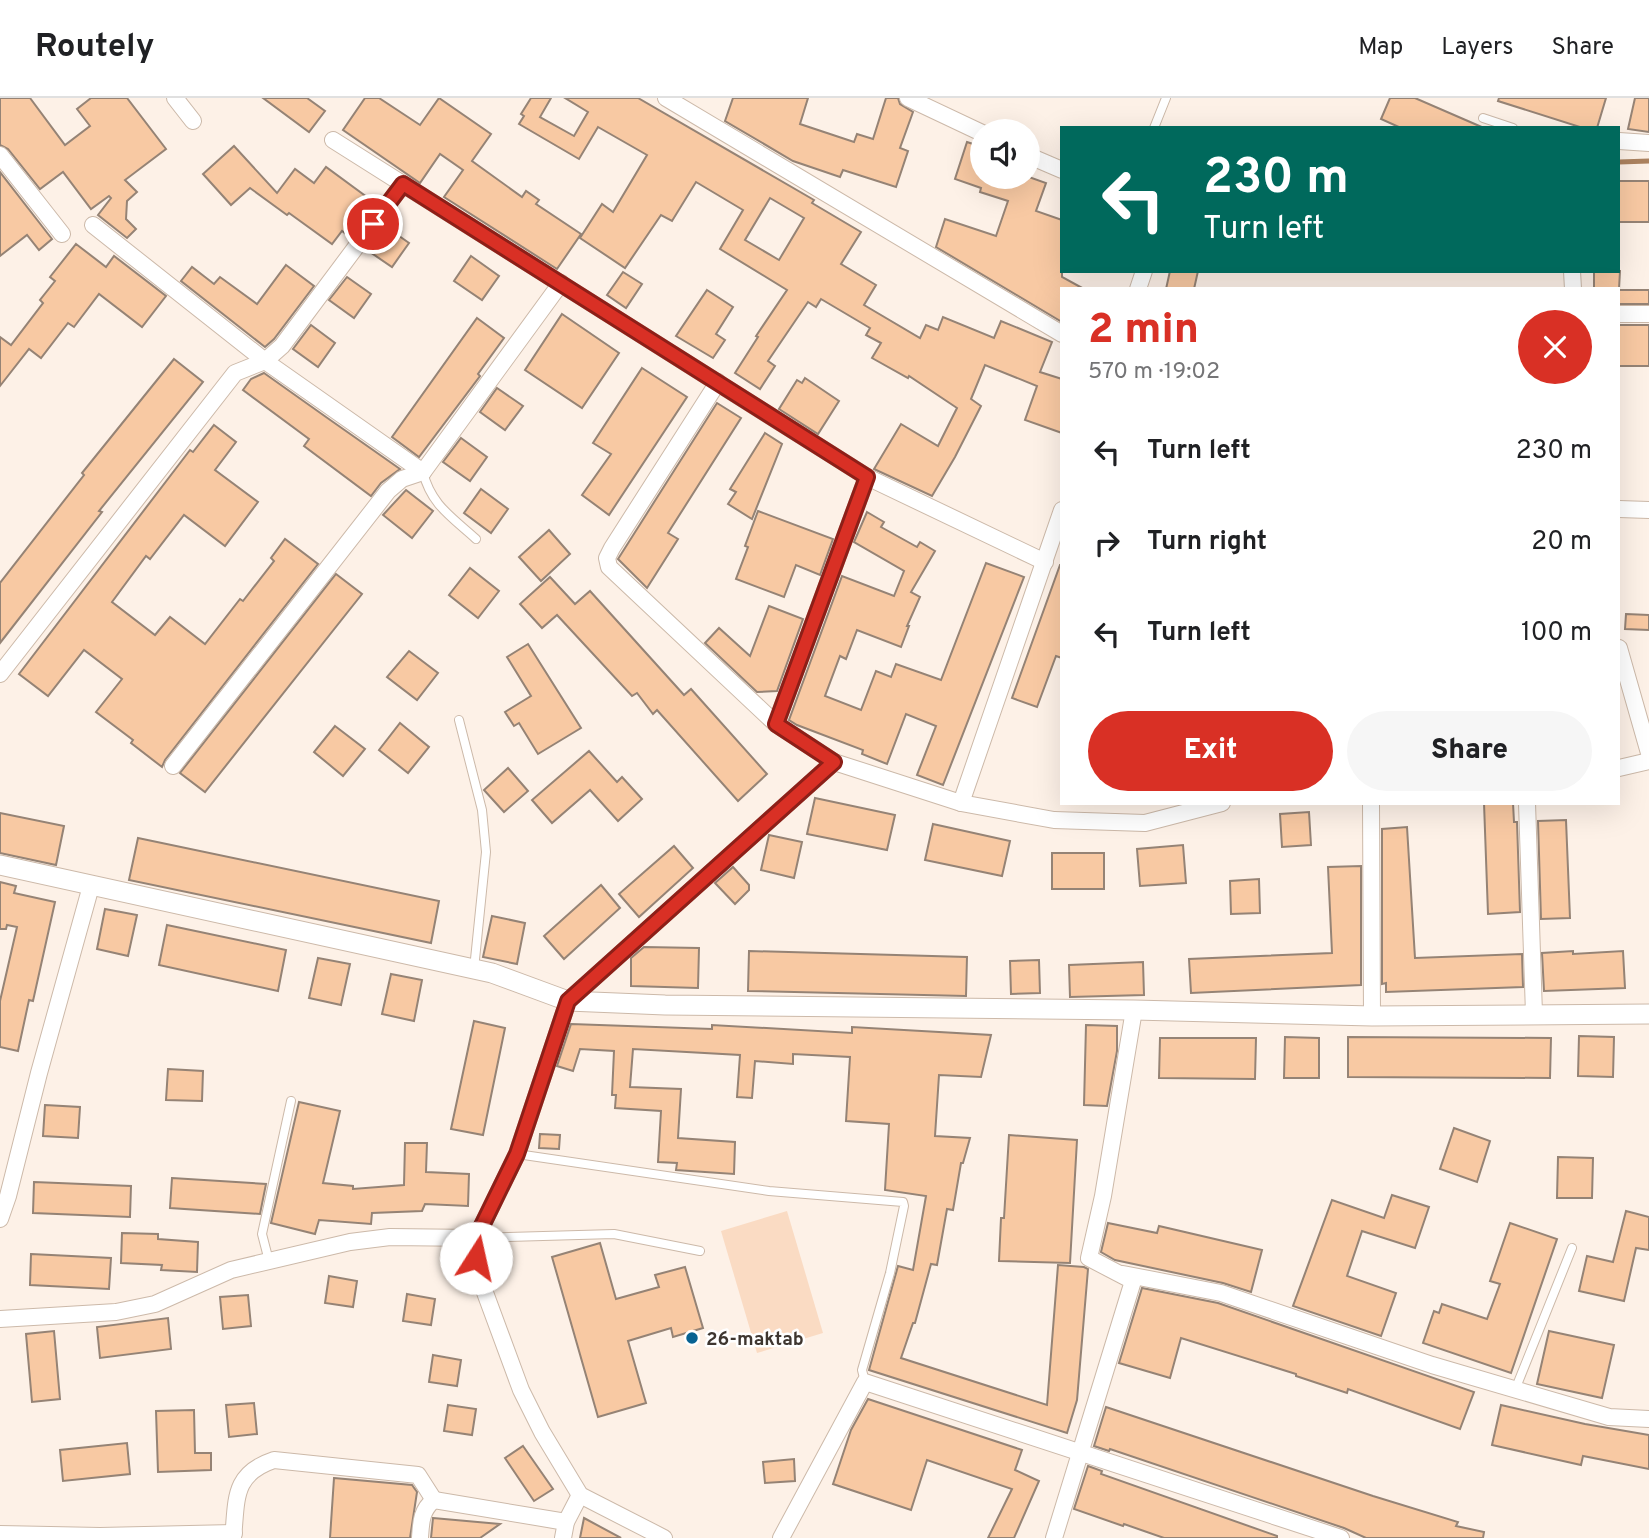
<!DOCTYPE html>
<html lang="en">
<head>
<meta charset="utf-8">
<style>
  body { margin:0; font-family:Overpass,sans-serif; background:#f6f6f6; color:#202124; height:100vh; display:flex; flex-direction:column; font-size:26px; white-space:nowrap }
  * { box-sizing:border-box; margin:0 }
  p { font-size:23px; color:#757577 }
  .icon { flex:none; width:38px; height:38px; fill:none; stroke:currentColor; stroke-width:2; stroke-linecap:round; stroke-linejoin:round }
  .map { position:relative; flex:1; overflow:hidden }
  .details { position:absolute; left:1060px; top:189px; width:560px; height:518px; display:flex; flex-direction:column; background:#fff; border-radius:0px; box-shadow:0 7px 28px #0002 }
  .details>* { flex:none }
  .banner { position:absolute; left:1060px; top:28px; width:560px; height:147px; border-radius:0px; box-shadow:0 7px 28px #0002; background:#00695c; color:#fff; overflow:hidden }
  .buttons { position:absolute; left:970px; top:21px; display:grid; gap:14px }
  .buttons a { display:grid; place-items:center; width:70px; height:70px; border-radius:50%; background:#fff; box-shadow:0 7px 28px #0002; font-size:35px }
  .pin { position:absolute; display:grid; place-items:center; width:60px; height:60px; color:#fff; margin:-30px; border:4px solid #fff; border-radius:50%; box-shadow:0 2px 7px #0007 }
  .me { position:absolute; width:77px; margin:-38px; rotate:10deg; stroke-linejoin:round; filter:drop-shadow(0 0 5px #0008) }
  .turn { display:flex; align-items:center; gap:24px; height:147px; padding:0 28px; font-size:32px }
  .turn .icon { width:91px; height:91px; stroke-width:2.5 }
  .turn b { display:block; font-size:49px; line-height:60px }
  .round { display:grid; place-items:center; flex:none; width:74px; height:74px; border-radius:37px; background:#f6f6f6 }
  .headline { display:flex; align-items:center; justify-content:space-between; height:119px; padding:0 28px }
  h1 { font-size:42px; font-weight:800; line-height:52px; color:#d93025 }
  .primary-button { display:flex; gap:14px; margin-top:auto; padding:14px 28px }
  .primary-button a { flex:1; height:80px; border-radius:42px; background:#d93025; color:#fff; font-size:28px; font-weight:800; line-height:80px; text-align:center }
  .primary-button a+a { background:#f6f6f6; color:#202124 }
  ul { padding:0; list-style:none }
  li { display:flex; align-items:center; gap:21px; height:91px; padding:0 28px }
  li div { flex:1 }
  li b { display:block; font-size:26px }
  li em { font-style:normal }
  header { display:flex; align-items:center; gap:42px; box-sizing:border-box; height:98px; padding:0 35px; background:#fff; border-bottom:2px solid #e0e0e0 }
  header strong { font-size:33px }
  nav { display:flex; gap:38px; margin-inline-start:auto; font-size:24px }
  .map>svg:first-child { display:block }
</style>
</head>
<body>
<header>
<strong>Routely</strong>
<nav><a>Map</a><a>Layers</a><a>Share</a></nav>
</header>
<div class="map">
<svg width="1649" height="1440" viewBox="0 0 1649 1440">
  <rect width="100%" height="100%" fill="#fdf1e7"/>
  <path fill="#fadbc3" d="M787,1113L823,1235L757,1255L721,1133Z"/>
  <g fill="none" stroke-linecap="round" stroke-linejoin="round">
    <path stroke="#ac825f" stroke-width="5" d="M1619,64L1649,63"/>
  </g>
  <g fill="#f8c9a3" stroke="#958375" stroke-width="2" fill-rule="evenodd">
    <path d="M0,0H30L65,47L90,28L77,11L91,0H127L166,51L125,82L137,94L127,103L126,121L136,131L127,140L98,117L111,100L109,98L91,111L63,74L40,91L8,51L0,47Z"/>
    <path d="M263,0H307L325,13L309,34Z"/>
    <path d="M365,0H379L420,27L439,0L491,36L472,63L522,99L526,93L539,102L536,106L581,136L557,171L444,99L463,72L440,56L420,85L343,32Z"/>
    <path d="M531,0H551L540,19L574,38L588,14L565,0H638L814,102L812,105L861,134L841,166L876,187L864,207L920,240L926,227L938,232L943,219L994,240L1001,223L1052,244L1040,274L1062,281V335L1025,322L1037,288L985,267L971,301L981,308L955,359L932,398L874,371L901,326L938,348L957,310L909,278L908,280L872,260L881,245L866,237L870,230L821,201L816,209L808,204L768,263L775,268L760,291L735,275L758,239L756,238L787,192L720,151L743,112L696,84L672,123L661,117L625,170L580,140L602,106L613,114L647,57L598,29L579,61L519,26L524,18L521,16ZM770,100L804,120L779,162L745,142Z"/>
    <path d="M733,0H808L800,26L854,44L857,36L873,41L886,0H898L900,6L913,14L900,50L908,53L896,89L843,72L840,79L793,63L725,23Z"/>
    <path d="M1390,0H1415L1484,30H1401L1381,21Z"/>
    <path d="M1499,0H1606L1597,30H1583L1498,3Z"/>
    <path d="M1635,0H1649V34L1628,31Z"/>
    <path d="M967,44L982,49V79H1029L1046,85L1036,113L1062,122V179L1084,191H1062V224L936,149L945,121L996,138L1008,103L980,94L981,90L955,81Z"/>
    <path d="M234,48L277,95L295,71L314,85L326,69L375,105L350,139L342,133L332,146L289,115L287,117L250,90L231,107L203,76Z"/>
    <path d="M0,74L52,141L39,152L27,137L0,158Z"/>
    <rect x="1619" y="83" width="30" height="41"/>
    <path d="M385,128L409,145L392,169L367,152Z"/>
    <path d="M76,146L106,169L114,158L166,198L142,229L99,196L74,229L68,225L41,260L29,251L0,288V239L11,247L43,205L40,202L55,183L50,179Z"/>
    <path d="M471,158L499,178L482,202L454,183Z"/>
    <path d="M286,167L314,188L274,241L265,249L181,183L192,169L214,186L220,179L257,206Z"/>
    <path d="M1170,173H1198L1194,191H1166Z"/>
    <path d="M1594,173H1620L1619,191H1594Z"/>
    <path d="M623,174L642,186L626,210L607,197Z"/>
    <path d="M347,179L371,196L354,220L329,202Z"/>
    <path d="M707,192L733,209L716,236L725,242L713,260L676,238Z"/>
    <rect x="1619" y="192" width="30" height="14"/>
    <path d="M562,216L619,255L582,310L525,272Z"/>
    <path d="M477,220L504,240L478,276L480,278L419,359L392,339Z"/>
    <path d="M311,227L335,245L318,269L293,251Z"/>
    <rect x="1619" y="227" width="30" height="41"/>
    <path d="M174,261L203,284L99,413L102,414L0,545V485L84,377L82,375Z"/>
    <path d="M642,270L687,299L609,417L582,397L611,356L593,345Z"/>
    <path d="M264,275L326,319L400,371L381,385L371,398L304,348L309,341L243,292L251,281Z"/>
    <path d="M805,280L839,303L818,336L779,311L797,282L802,285Z"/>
    <path d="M497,290L523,308L505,332L480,314Z"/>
    <path d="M717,305L741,320L668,435L678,441L647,490L618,461Z"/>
    <path d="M214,327L236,344L215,372L258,404L225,448L184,417L150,461L146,458L112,504L155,537L170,519L205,546L240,501L243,503L274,463L271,460L285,441L318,466L165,662L162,669L131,645L133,642L96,614L122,581L84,552L48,598L19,576L190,352L193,354Z"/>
    <path d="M765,335L782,346L752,421L728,406L736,394L730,391Z"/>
    <path d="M461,340L487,359L470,383L443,364Z"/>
    <path d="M481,391L508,411L491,435L464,415Z"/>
    <path d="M406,392L433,413L412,440L383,417Z"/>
    <path d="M758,413L833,441L820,477L796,467L784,499L736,481L748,449L745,448Z"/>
    <path d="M867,414L884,424L881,429L917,449L920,444L935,453L911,494L920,499L907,528H909L901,549L857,532L846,561L840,558L825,598L861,612L876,573L891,579L896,566L941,582L986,465L1024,479L943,687L917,677L936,628L906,616L887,666L862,656L863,652L797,627L789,622L842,478L894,498L904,473L854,444Z"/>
    <path d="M549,432L570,456L541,483L519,459Z"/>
    <path d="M1060,467H1062V560L1056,558L1037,609L1012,600Z"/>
    <path d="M470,470L499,493L478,520L449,497Z"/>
    <path d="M336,476L362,496L205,694L180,675Z"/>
    <path d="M550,479L575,506L590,493L684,597L691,591L767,676L738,703L657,612L653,616L637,595L632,598L557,517L542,530L520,506Z"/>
    <path d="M769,508L803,521L777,593L757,594L705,545L719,530L750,558Z"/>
    <path d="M1626,516L1649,517V532L1625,531Z"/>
    <path d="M528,546L581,630L538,656L519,625L514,628L505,614L531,598L507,559Z"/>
    <path d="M409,553L438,575L417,602L387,579Z"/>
    <path d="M400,625L429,649L408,675L379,652Z"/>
    <path d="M335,628L365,651L343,678L314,654Z"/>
    <path d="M589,653L617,684L622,679L642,701L618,723L590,692L552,725L532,702Z"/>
    <path d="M508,670L528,693L504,714L484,692Z"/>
    <path d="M815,700L895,717L887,752L807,736Z"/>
    <path d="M1484,705H1513L1514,724H1517L1520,814L1488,816Z"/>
    <path d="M1309,714L1311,747L1282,749L1280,716Z"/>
    <path d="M0,715L64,728L56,767L0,755Z"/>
    <path d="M1566,722L1570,820L1541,821L1538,723Z"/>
    <path d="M933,726L1010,743L1002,778L925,762Z"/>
    <path d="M1407,729L1415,860L1522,856L1523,889L1386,894V885L1382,886V731Z"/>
    <path d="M769,737L802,744L794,780L761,772Z"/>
    <path d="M138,740L439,803L431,845L129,782Z"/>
    <path d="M1183,747L1186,785L1140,788L1137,751Z"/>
    <path d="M674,748L693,770L639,819L619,796Z"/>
    <rect x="1052" y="755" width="52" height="36"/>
    <path d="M1361,768V887L1191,895L1189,861L1332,855L1328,769Z"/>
    <path d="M733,769L749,787V792L735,806L715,785Z"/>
    <path d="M1259,781L1260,815L1231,816L1230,783Z"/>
    <path d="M0,784L16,788L14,795L55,804L33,903L29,902L18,953L0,949V903L17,829L7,827L6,831H0Z"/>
    <path d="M601,787L620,810L564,861L544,838Z"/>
    <path d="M105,811L137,817L128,858L97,851Z"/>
    <path d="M492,818L525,825L517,866L483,859Z"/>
    <path d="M167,827L286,852L278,893L159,867Z"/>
    <path d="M644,849L699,850L698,890L631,888V860Z"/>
    <path d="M749,853L967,859L966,898L748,893Z"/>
    <path d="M1573,853V856L1623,853L1625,890L1544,893L1542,855Z"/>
    <path d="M318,860L350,866L341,907L309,900Z"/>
    <path d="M1039,862L1040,895L1011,896L1010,863Z"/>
    <path d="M1143,864L1144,897L1070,899L1069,867Z"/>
    <path d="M391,876L422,882L414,923L382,916Z"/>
    <path d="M474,923L505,930L483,1037L451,1031Z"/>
    <path d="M571,926L712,931V927L852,935V929L991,937L981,979L939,977L935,1038L970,1040L963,1065H961L953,1112L947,1111L937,1167L931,1166L915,1225H913L901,1260L1047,1307L1058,1167L1084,1169L1088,1171L1077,1302L1067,1335L869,1272L898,1168L913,1172L926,1098L885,1092L889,1026L846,1023L850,959L793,956V966L755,963L752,1000L737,999L740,957L633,951L630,989L681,991L678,1040L735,1044L734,1076L676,1072L677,1065L658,1064L661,1013L615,1010L616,997H612L614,953L580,951L573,973L557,968Z"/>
    <path d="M1086,927L1117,928V953L1107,1008L1084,1007Z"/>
    <path d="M1579,938L1614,939L1613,979L1578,978Z"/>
    <path d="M1285,939L1319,940V980H1284Z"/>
    <path d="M1348,939L1551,940L1550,980L1348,979Z"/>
    <path d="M1160,940H1256L1255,981L1159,980Z"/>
    <path d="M168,971L203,973L202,1003L166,1002Z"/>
    <path d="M299,1004L340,1013L323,1085L353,1088V1091L404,1087L405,1045H427L426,1074L469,1076L468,1108L425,1106L422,1113L372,1115L371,1126L319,1122L315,1136L271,1125Z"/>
    <path d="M45,1007L80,1009L78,1040L43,1038Z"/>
    <path d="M1454,1030L1490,1043L1477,1084L1440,1071Z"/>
    <path d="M540,1036L560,1037L559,1051L539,1050Z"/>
    <path d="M1009,1037L1077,1042L1070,1165L999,1163L1001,1120H1004Z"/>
    <path d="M1558,1059L1593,1060L1592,1100H1557Z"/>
    <path d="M172,1080L266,1086L260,1116L170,1110Z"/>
    <path d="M34,1084L131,1088L130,1119L33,1115Z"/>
    <path d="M1392,1097L1429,1109L1415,1150L1362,1133L1347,1178L1396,1195L1381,1238L1293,1208L1332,1102L1384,1120Z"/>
    <path d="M1626,1113L1649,1119V1152L1636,1150L1624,1203L1579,1193L1587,1158L1613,1164Z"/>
    <path d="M1108,1125L1157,1135L1159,1128L1262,1152L1251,1194L1223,1185L1115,1162L1101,1154Z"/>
    <path d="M1510,1125L1557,1141L1511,1275L1423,1245L1434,1213L1439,1215L1442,1206L1487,1221L1500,1186L1490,1183Z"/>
    <path d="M122,1135L158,1136V1141L198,1144L197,1174L161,1172L162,1167L121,1165Z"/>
    <path d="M600,1145L616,1201L659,1189L655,1177L685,1169L703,1230L673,1239L671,1230L628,1243L646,1305L598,1319L552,1159Z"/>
    <path d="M31,1156L111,1160L109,1191L30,1187Z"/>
    <path d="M329,1178L357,1183L353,1209L325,1205Z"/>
    <path d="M1142,1190L1218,1205L1474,1294L1460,1331L1348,1291L1347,1295L1296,1278V1276L1181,1240L1170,1280L1119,1265Z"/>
    <path d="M407,1196L435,1201L431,1227L403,1223Z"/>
    <path d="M248,1197L251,1228L223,1231L220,1199Z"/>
    <path d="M168,1220L171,1251L100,1260L97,1229Z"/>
    <path d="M54,1233L60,1301L32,1304L26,1236Z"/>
    <path d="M1549,1233L1614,1247L1602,1300L1537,1286Z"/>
    <path d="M433,1257L461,1262L457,1288L429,1284Z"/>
    <path d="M868,1301L1022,1352L1015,1372L1039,1383L1014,1440H988L1012,1391L927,1362L911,1412L833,1386L851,1332Z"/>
    <path d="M254,1305L257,1336L229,1339L226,1307Z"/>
    <path d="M448,1307L476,1311L472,1337L444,1333Z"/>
    <path d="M1501,1307L1585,1326L1649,1337V1371L1583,1358L1581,1367L1492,1347Z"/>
    <path d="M1106,1309L1373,1398L1458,1424L1456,1428L1484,1434L1483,1440H1366L1344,1430L1110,1351L1109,1353L1094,1348Z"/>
    <path d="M194,1312L195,1355H211V1372L158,1374L156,1313Z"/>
    <path d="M127,1345L130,1376L63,1383L60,1352Z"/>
    <path d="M523,1348L553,1391L534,1403L505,1360Z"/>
    <path d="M794,1361L795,1383L765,1385L763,1364Z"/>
    <path d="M1088,1368L1102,1373L1101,1376L1277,1438V1440H1164L1124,1426L1123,1428L1074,1411Z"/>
    <path d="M334,1380L412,1387L417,1394L410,1440H330Z"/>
    <path d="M433,1420L500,1426L480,1440H431Z"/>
    <path d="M584,1420L621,1440H580Z"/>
  </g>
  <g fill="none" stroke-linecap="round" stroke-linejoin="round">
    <g stroke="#ccb9a9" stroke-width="10">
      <g id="service">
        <path d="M1483,20L1513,30"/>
        <path d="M1154,30L1166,0"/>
        <path d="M423,374C431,407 452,419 476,441"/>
        <path d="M459,622L482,712L486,754L474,871"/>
        <path d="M517,1056L769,1093L903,1104L904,1108L890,1175L862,1272L865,1284"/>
        <path d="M477,1140L614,1136L700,1153"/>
        <path d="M269,1163L262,1136L291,1003"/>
        <path d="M1515,1292L1572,1150"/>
      </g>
    </g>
    <g stroke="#ccb9a9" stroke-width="18">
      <g id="minor">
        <path d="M175,0L193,23"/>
        <path d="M666,0L1062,236"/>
        <path d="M908,0L982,35"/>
        <path d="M333,42L867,379L1045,464"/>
        <path d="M1619,43L1649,45"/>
        <path d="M0,57L62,136"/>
        <path d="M1027,57L1062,72"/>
        <path d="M93,127L265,263L423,374"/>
        <path d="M1572,173L1573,191"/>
        <path d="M1138,191L1144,173"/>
        <path d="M1619,216H1649"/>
        <path d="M718,284L612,450L607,460L609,469L776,626L834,664"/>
        <path d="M1619,411L1649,412"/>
        <path d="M1619,550L1649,655"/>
        <path d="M0,576L235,275L265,263L282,248L403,86"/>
        <path d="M776,626L867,379"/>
        <path d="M173,668L388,393L402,381L423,374L561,185"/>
        <path d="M1619,670L1649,663"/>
        <path d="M961,705L1062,412"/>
        <path d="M1371,705L1372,918"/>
        <path d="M1527,705L1534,916"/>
        <path d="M0,1121L8,1098L39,975L91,788"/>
        <path d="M1123,1176L1221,1195L1432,1267L1609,1319L1649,1321"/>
        <path d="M0,1221L116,1214L155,1206L231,1172L350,1144L390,1139L476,1140"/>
        <path d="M0,1436L100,1438L234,1435"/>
        <path d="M233,1440C237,1402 232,1376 274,1362L418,1377L434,1402"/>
        <path d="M420,1440C421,1425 421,1412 434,1402L566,1424"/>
        <path d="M563,1440L566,1424L580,1397"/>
        <path d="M664,1440L580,1397L542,1334L521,1292L480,1181L476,1160V1140L517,1056L568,903L834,664L961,705L1054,722L1145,725L1222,705"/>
        <path d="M781,1440L865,1284L1341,1440"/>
        <path d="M1054,1440L1133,1183L1089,1160L1103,1098L1134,912"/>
      </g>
    </g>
    <g stroke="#ccb9a9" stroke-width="21">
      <path id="tertiary" d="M0,767L492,875L568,903L665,907L1134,912L1372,918L1649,916"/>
    </g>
    <use href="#service" stroke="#fff" stroke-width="8"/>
    <use href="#minor" stroke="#fff" stroke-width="16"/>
    <use href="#tertiary" stroke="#fff" stroke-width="19"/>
  </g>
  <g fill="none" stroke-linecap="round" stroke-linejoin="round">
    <g stroke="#8d1f18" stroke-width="18">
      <path id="route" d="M373,126L403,86L867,379L776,626L834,664L568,903L517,1056L476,1140V1160"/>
    </g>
    <use href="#route" stroke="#d93025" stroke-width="12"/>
  </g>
  <circle fill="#076292" stroke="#fff" stroke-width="2.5" cx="692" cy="1240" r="7"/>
  <g text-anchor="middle" stroke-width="5" stroke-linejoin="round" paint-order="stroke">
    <g font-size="19" font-weight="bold" fill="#3e3630" stroke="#fff" text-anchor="start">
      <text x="706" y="1247">26-maktab</text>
    </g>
  </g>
</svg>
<div class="buttons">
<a><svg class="icon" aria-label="sound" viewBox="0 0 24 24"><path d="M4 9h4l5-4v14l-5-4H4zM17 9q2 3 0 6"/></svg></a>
</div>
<div class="pin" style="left:373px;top:126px;background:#d93025"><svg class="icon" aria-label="arrive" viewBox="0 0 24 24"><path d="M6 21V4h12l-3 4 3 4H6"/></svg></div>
<svg class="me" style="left:476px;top:1160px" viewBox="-20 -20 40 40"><circle r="19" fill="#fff"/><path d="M0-13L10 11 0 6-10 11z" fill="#d93025"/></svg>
<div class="banner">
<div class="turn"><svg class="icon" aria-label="left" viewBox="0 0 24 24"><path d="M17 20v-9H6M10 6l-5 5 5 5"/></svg><div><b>230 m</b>Turn left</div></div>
</div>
<section class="details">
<div class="headline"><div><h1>2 min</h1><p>570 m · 19:02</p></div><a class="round" style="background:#d93025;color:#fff"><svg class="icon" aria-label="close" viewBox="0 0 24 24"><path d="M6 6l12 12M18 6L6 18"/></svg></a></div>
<ul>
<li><svg class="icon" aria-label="left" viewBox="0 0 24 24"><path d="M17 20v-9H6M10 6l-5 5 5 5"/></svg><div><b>Turn left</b></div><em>230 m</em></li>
<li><svg class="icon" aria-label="right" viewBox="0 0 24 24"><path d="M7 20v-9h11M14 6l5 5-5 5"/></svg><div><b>Turn right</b></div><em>20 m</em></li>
<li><svg class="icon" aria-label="left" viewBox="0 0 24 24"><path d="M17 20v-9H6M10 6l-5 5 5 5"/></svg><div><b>Turn left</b></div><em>100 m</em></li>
</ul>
<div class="primary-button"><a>Exit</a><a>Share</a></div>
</section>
</div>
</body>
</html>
